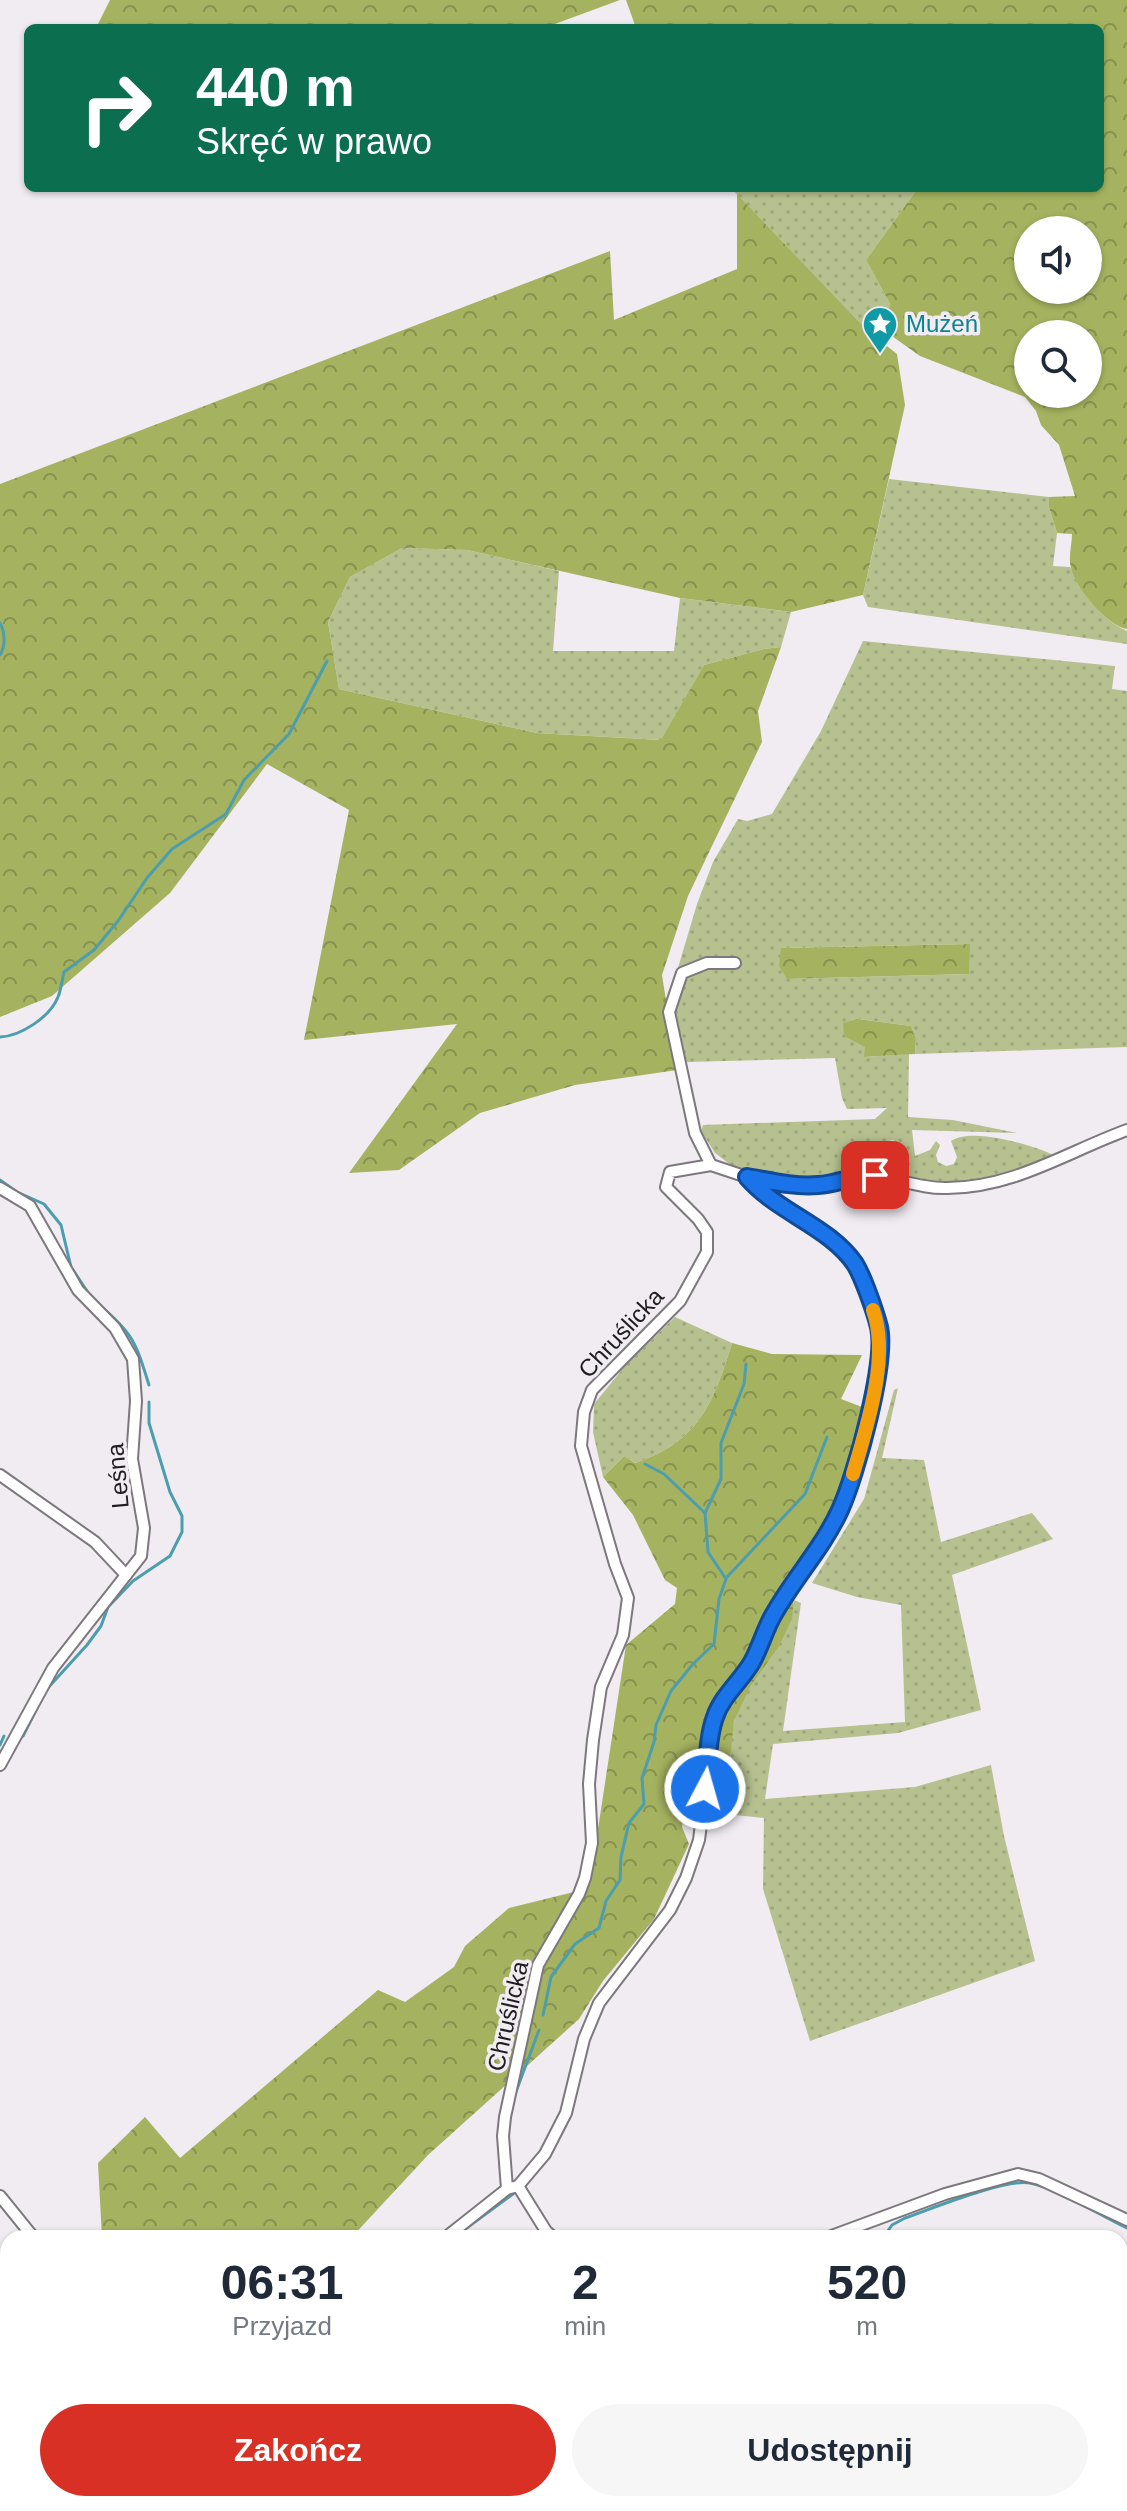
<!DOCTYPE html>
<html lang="pl">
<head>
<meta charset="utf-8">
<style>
  body { margin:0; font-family:Helvetica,sans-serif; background:#f6f6f7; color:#1f2937; height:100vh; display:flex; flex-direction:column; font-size:30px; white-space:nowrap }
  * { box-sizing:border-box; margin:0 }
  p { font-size:26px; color:#747a83 }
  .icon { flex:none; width:44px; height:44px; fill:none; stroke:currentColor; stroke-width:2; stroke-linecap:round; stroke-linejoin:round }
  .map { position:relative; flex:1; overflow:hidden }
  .drawer { position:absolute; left:0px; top:2230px; width:1128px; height:282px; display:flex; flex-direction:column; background:#fff; border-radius:24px 24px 0 0; box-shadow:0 2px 6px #0004 }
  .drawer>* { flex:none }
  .banner { position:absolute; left:24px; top:24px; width:1080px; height:168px; border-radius:12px; box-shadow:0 2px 6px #0004; background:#0b6e4f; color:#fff; overflow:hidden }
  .fabs { position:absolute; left:1014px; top:216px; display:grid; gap:16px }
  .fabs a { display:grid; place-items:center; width:88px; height:88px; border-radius:50%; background:#fff; box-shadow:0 2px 6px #0004; font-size:40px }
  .pin { position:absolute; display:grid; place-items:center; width:68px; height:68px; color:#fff; margin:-34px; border-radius:16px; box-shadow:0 4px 12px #0006 }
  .me { position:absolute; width:88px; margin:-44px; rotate:6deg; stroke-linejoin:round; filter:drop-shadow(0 0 6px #0008) }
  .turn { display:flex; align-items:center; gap:28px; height:168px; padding:0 40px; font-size:36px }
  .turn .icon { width:104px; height:104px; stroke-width:2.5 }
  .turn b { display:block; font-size:56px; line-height:68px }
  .eta { display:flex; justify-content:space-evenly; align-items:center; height:136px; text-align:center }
  .eta b { font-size:48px; font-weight:800; line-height:56px }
  .action { display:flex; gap:16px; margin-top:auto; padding:16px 40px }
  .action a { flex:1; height:92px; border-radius:48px; background:#d93025; color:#fff; font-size:32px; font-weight:800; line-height:92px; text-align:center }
  .action a+a { background:#f6f6f7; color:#1f2937 }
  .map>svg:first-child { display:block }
</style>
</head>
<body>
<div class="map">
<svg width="1127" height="2511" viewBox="0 0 1127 2511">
  <defs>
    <pattern id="grass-dots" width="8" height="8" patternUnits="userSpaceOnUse" patternTransform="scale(2)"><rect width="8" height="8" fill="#b7c190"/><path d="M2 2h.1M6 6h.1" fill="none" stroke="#9da57c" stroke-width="1.8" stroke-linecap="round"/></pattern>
    <pattern id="forest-crowns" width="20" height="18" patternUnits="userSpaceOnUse" patternTransform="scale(2)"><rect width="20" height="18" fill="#a5b360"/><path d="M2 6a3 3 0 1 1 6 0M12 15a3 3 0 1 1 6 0" fill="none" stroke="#86914f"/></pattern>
  </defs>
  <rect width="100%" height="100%" fill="#f0ecf2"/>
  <g fill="url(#grass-dots)" fill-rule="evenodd">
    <path d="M731,188H918L866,260L890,304L882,329L869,332Z"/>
    <path d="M889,479L1049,497V507L1057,533L1053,566L1070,567C1083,592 1101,620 1127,631V644L868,607L863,595Z"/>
    <path d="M402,548L467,550L559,571L553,651H674L680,598L791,612L781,647L764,649L704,665L662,740L537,733L339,689L328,622L350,577Z"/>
    <path d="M863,641L1115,666L1112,689L1127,691V1047L915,1054L916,1039L911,1026L858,1019L865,1047V1057L909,1054L908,1117L953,1120L1017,1133L912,1130L915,1156L930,1150L936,1141L940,1145L936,1155L938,1162L946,1166L954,1164L957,1157L951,1141C970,1127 1030,1144 1051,1154L1053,1159C1019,1169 984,1183 949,1183C924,1183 899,1177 875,1172L872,1167L873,1163L898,1157L894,1140L864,1144L846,1153L848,1169L825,1180L778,1179L732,1166L715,1153L701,1131L703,1125L875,1119L887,1108L847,1109L842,1098L835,1058L686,1062L675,1017L674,981L697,904L713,862L738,819L747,821L772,814L821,731ZM969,944L968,974L787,979L781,948Z"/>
    <path d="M675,1317L732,1343C714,1402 699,1442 635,1463L624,1456L603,1477L593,1432L594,1404L625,1366Z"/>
    <path d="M898,1388L882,1458L924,1460L941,1542L1032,1513L1053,1539L952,1575L981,1710L898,1733L773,1744L765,1799L915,1787L991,1765L1004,1836L1035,1961L810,2041L763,1889L764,1818L715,1813C719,1800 725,1786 728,1772C732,1756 730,1738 734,1722C745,1676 789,1649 794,1600L801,1603L783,1731L905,1722L901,1605L857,1597L812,1583L864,1499L894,1390Z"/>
    <path d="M577,2504H628L610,2511H579Z"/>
  </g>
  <g fill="url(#forest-crowns)" fill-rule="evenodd">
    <path d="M110,0H620L544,28H96Z"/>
    <path d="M626,0H1127V629C1108,627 1075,587 1071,568C1068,558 1072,544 1072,534L1057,533L1049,507V497L1075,496L1059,445L1041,425L1036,411L1025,397L920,356L882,329L890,304L866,260L918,188H1100V28H636ZM1028,230H1088V290H1028ZM1088,334V394H1028V334Z"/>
    <path d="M737,194L869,332L897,354L905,405L863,595L791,612L680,598L467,550L402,548L350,577L328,622L339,689L537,733L661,740L704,665L764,649L781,647L758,711L762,742L688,896L662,975L677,1070L575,1085L480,1113L399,1170L349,1173L457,1024L304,1040L349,810L267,764L170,893L52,996L0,1017V484L610,251L614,320L737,269Z"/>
    <path d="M970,944L969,974L787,979L779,966L781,948Z"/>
    <path d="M858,1019L911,1026L916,1039L915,1054L864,1057L865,1047L844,1036L843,1023Z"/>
    <path d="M732,1343L772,1354L862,1355L841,1399L862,1407L855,1451L825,1527L797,1565L792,1619L779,1646L750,1687L734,1721L729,1770L715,1813L683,1815L682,1827L689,1844L654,1919L603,1981L579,2019L428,2155L351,2238H102L98,2163L145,2117L180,2158L378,1990L405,2002L454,1967L465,1946L509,1908L586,1889L598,1829L626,1645L675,1604L677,1588L665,1580L633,1515L603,1477L624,1456L635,1463C699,1442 714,1402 732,1343Z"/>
  </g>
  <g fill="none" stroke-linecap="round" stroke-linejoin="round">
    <g stroke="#4c9eae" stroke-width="3">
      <path d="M0,623C5,632 6,646 0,655"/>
      <path d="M0,1037C21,1036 50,1017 58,997C61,990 62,980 64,972L94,950L118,921L147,878L172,849L226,814L244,780L289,734L327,661"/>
      <path d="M0,1180L17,1192L44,1204L61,1225L71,1267L91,1297"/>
      <path d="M99,1305C133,1333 136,1343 149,1385"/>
      <path d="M645,1464L664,1474L705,1513"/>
      <path d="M727,1577L805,1494L827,1437"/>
      <path d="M46,1690L87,1645L101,1626L108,1607L133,1581L170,1556L182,1532V1516L170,1492L149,1423V1402"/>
      <path d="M23,1736L37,1708"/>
      <path d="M0,1745L4,1736"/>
      <path d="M543,2015L551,1977L575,1944L599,1928L606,1901L620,1880L621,1857L629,1823L644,1804L642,1778L654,1742L656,1725L671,1691L693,1664L714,1644L719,1599L726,1579L708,1552L705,1513L721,1479V1443L744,1384L746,1364"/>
      <path d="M514,2097L539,2030"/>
      <path d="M453,2238L513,2194"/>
      <path d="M883,2238L892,2225L905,2218C931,2209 1006,2178 1030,2183C1059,2189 1099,2215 1127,2228"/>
      <path d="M480,2504L482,2511"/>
      <path d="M934,2504L935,2511"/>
      <path d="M615,2511L629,2504"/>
    </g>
    <g stroke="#7c787d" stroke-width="14">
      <g id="minor">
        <path d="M711,1165L695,1133L669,1012L682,973L707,963H735"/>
        <path d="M747,1177C770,1181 796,1188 820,1185C834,1183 848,1175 862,1175C890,1175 918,1189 947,1188C1013,1188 1067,1152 1127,1130"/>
        <path d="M0,1188L30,1206L78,1290L115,1328L133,1359L136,1401L132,1459L144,1528L141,1556L53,1668L0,1765"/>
        <path d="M0,1475L95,1542L126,1575"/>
        <path d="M518,2186L546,2231L554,2238"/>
        <path d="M0,2196L34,2238"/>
        <path d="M445,2238L507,2189L518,2186L545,2154L566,2113L584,2039L599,2003L670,1910L686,1878L699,1840L715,1717L727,1694L749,1667L760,1649L772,1617L826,1537L841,1509L862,1444L879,1361L880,1329L856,1266L835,1242L762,1195L747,1177L711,1165L670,1172L666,1187L698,1219L707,1232V1252L680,1301L592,1390L584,1412L581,1446L615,1564L628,1598L623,1635L601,1687L593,1740L589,1784L592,1843L585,1878L579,1894L538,1965L505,2117L503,2136L507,2189"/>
        <path d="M826,2238L945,2194L1018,2174L1039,2179L1127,2220"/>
        <path d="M0,2421H8"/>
        <path d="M233,2504L237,2511"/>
      </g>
    </g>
    <use href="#minor" stroke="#fff" stroke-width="10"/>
  </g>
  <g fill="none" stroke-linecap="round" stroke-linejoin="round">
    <g stroke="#114b97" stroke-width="20">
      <path id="route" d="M705,1789C708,1766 707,1739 715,1717C722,1696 741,1681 752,1662C761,1646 765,1628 775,1612C795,1577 823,1547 840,1510C856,1475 887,1362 879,1327C875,1311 863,1277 855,1264C829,1226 778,1213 747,1177C770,1181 794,1187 818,1185C838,1184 854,1175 875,1175"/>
    </g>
    <use href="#route" stroke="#1a73e8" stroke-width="14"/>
    <path stroke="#f59e0b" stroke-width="14" d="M853,1474C867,1426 890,1357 873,1310"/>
  </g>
  <defs>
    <g id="sight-pin" transform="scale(1.8)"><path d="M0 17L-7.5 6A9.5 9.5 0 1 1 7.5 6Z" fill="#0f9aa8" stroke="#f0ecf2"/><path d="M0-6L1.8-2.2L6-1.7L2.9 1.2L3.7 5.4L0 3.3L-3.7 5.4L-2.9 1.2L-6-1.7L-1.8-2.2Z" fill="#fff"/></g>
  </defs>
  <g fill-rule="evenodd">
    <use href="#sight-pin" x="880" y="324"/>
  </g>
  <g text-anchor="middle" stroke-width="7" stroke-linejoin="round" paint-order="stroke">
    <g font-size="24" fill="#0d838f" stroke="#f0ecf2" text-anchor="start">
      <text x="906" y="332">Mużeń</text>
    </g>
    <g font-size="24" fill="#1f1d1f" stroke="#f0ecf2">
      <text transform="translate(621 1333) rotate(-47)" y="8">Chruślicka</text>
      <text transform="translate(118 1476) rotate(-95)" y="8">Leśna</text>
      <text transform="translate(508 2016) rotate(-77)" y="8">Chruślicka</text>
    </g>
  </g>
</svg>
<div class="fabs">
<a><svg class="icon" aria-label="sound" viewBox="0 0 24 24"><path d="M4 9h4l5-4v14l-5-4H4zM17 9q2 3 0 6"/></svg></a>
<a><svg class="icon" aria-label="search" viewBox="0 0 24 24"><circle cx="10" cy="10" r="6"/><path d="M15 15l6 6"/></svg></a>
</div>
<div class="pin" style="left:875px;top:1175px;background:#d93025"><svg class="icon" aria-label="arrive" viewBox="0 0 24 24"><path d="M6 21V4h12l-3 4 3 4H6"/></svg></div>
<svg class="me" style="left:705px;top:1789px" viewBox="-20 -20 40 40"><circle r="17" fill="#1a73e8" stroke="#fff" stroke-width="3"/><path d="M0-11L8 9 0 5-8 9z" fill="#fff"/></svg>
<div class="banner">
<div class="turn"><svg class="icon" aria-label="right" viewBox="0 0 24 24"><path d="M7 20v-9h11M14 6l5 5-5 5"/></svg><div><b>440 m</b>Skręć w prawo</div></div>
</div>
<section class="drawer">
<div class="eta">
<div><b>06:31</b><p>Przyjazd</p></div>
<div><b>2</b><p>min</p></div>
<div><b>520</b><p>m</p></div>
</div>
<div class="action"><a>Zakończ</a><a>Udostępnij</a></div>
</section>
</div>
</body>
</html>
